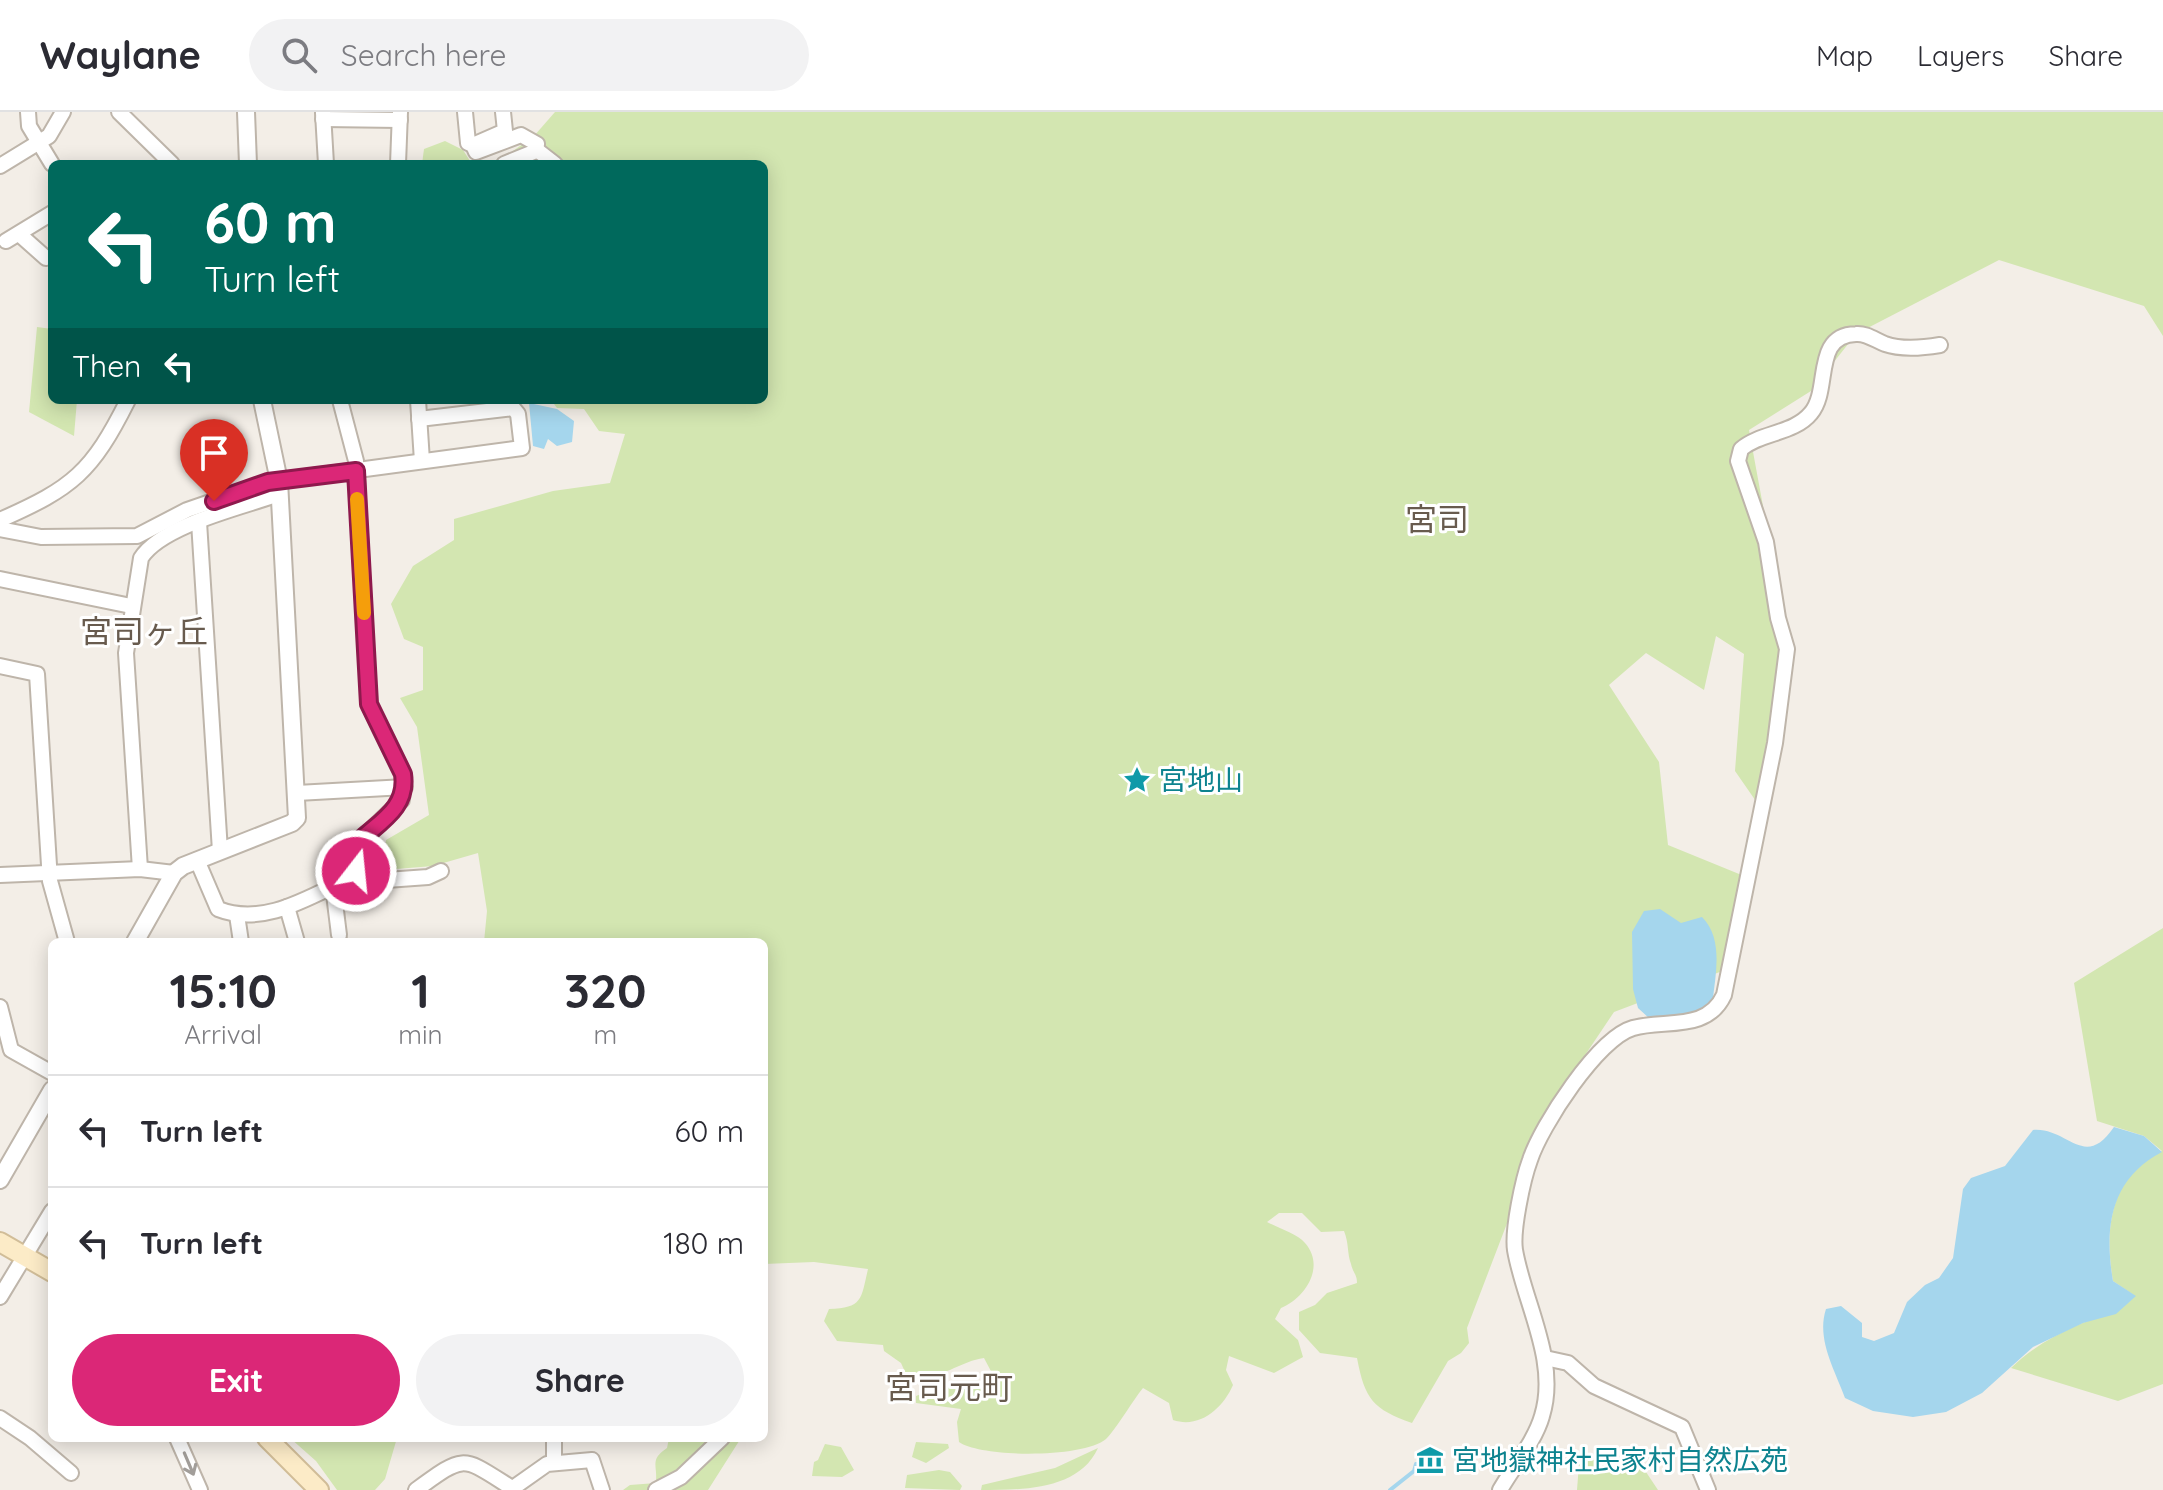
<!DOCTYPE html>
<html lang="en">
<head>
<meta charset="utf-8">
<style>
  body { margin:0; font-family:Quicksand,"Noto Sans JP",sans-serif; background:#f2f2f3; color:#2b2b33; height:100vh; display:flex; flex-direction:column; font-size:30px; white-space:nowrap }
  * { box-sizing:border-box; margin:0 }
  p { font-size:26px; color:#7c7c81 }
  .icon { flex:none; width:44px; height:44px; fill:none; stroke:currentColor; stroke-width:2; stroke-linecap:round; stroke-linejoin:round }
  .map { position:relative; flex:1; overflow:hidden }
  .sheet { position:absolute; left:48px; top:826px; width:720px; height:504px; display:flex; flex-direction:column; background:#fff; border-radius:12px; box-shadow:0 4px 20px #0003 }
  .sheet>* { flex:none }
  .guide { position:absolute; left:48px; top:48px; width:720px; height:244px; border-radius:12px; box-shadow:0 4px 20px #0003; background:#00695c; color:#fff; overflow:hidden }
  .pin { position:absolute; display:grid; place-items:center; width:68px; height:68px; color:#fff; margin:-82px -34px; border-radius:50% 50% 50% 0; rotate:-45deg; box-shadow:0 0 8px #0007 }
  .pin .icon { rotate:45deg }
  .me { position:absolute; width:88px; margin:-44px; rotate:16deg; stroke-linejoin:round; filter:drop-shadow(0 0 6px #0008) }
  .turn { display:flex; align-items:center; gap:28px; height:168px; padding:0 24px; font-size:36px }
  .turn .icon { width:104px; height:104px; stroke-width:2.5 }
  .turn b { display:block; font-size:56px; line-height:68px }
  .then { display:flex; align-items:center; height:76px; padding:0 24px; background:#0003; gap:16px; font-size:30px }
  .eta { display:flex; justify-content:space-evenly; align-items:center; height:136px; text-align:center }
  .eta b { font-size:48px; font-weight:700; line-height:56px }
  .primary-button { display:flex; gap:16px; margin-top:auto; padding:16px 24px }
  .primary-button a { flex:1; height:92px; border-radius:48px; background:#db2777; color:#fff; font-size:32px; font-weight:700; line-height:92px; text-align:center }
  .primary-button a+a { background:#f2f2f3; color:#2b2b33 }
  ul { padding:0; list-style:none }
  li { display:flex; align-items:center; gap:24px; height:112px; padding:0 24px; border-top:2px solid #e1e1e2 }
  li div { flex:1 }
  li b { display:block; font-size:30px }
  li em { font-style:normal }
  header { display:flex; align-items:center; gap:48px; box-sizing:border-box; height:112px; padding:0 40px; background:#fff; border-bottom:2px solid #e1e1e2 }
  header strong { font-size:38px }
  nav { display:flex; gap:44px; margin-inline-start:auto; font-size:28px }
  .search { width:560px; height:72px; background:#f2f2f3; display:flex; align-items:center; gap:20px; box-sizing:border-box; padding:0 28px; border-radius:44px; color:#7c7c81; font-size:30px }
  .map>svg:first-child { display:block }
</style>
</head>
<body>
<header>
<strong>Waylane</strong>
<div class="search"><svg class="icon" aria-label="search" viewBox="0 0 24 24"><circle cx="10" cy="10" r="6"/><path d="M15 15l6 6"/></svg>Search here</div>
<nav><a>Map</a><a>Layers</a><a>Share</a></nav>
</header>
<div class="map">
<svg width="2163" height="1378" viewBox="0 0 2163 1378">
  <rect width="100%" height="100%" fill="#f3eee7"/>
  <g fill="#d3e6b1">
    <path d="M555,0H2163V224L2144,194L1999,148L1856,222L1811,279L1749,318L1765,405L1784,579L1760,695L1735,659L1744,542L1716,524L1704,578L1646,541L1609,573L1659,650L1668,733L1744,764L1725,858L1614,900L1553,991L1467,1216L1469,1231L1461,1241L1448,1249L1412,1311C1373,1297 1365,1288 1357,1246L1320,1241L1299,1218V1200L1315,1193L1327,1181L1357,1171C1357,1162 1353,1161 1351,1152C1347,1141 1349,1131 1344,1119L1321,1120L1302,1101H1279L1267,1110C1278,1116 1298,1122 1305,1131C1326,1155 1305,1186 1281,1196L1275,1207L1298,1228L1303,1245L1274,1261L1229,1244L1226,1258L1233,1273C1223,1296 1200,1317 1173,1308L1169,1291L1143,1276C1133,1288 1115,1319 1106,1327C1084,1346 982,1346 959,1330L957,1310L961,1297L916,1291V1284L941,1274L986,1270L993,1263L984,1246C955,1250 937,1274 905,1260L901,1251L884,1239L883,1233L837,1229L824,1209L829,1197C863,1196 861,1187 868,1157L814,1150L764,1152V830H484L487,799L478,741L433,754L384,758L386,728L429,703L417,615L400,586L423,578V535L404,527L391,492L413,454L454,428V407L553,379L610,371L625,322L599,319L584,297L557,296L551,288H764V52H505L506,44L534,24Z"/>
    <path d="M445,29L463,38L472,52H422L424,37Z"/>
    <path d="M37,215L52,217V288H77L74,324L29,300Z"/>
    <path d="M2163,816V1272L2118,1289L2011,1256C2032,1236 2053,1224 2080,1212C2109,1200 2110,1208 2135,1184L2113,1169C2106,1129 2107,1083 2140,1052C2145,1046 2156,1043 2162,1039L2144,1024L2097,1009L2074,871Z"/>
    <path d="M290,1326H397L385,1367L375,1378H337L316,1349Z"/>
    <path d="M669,1326H741L708,1378H623L630,1373L656,1371C658,1353 649,1348 667,1336Z"/>
    <path d="M916,1330L948,1332L949,1336L926,1351L912,1345Z"/>
    <path d="M825,1332L841,1335L854,1358L842,1365L812,1364L814,1350L818,1348Z"/>
    <path d="M1098,1336C1079,1378 1023,1378 981,1378L982,1373L1055,1356Z"/>
    <path d="M1587,1347L1642,1354L1658,1378H1577L1579,1352Z"/>
    <path d="M939,1358L950,1360L962,1374L960,1378L905,1376L907,1363Z"/>
  </g>
  <g fill="#a5d6ed">
    <path d="M529,291L557,297L574,309L572,330L557,334L548,327L544,337L533,334Z"/>
    <path d="M1660,797L1681,811L1702,805C1723,826 1716,860 1713,886C1698,906 1673,907 1650,907L1638,896L1633,877L1632,820L1644,799Z"/>
    <path d="M2114,1015L2144,1024L2162,1040C2110,1067 2104,1116 2113,1169L2136,1184L2116,1202L2083,1211L2033,1235L1982,1281L1946,1300L1913,1305L1873,1299L1845,1286C1835,1258 1816,1227 1826,1197L1841,1194L1862,1211V1225L1874,1229L1894,1221L1907,1190L1925,1173L1939,1166L1953,1146L1963,1077L1971,1066L2005,1054L2033,1018C2068,1015 2084,1059 2114,1015Z"/>
  </g>
  <g fill="none" stroke-linecap="round" stroke-linejoin="round">
    <path stroke="#a5d6ed" stroke-width="4" d="M1390,1378L1414,1359L1416,1352"/>
    <g stroke="#beb5aa" stroke-width="18">
      <g id="minor">
        <path d="M28,0L29,14L52,52"/>
        <path d="M119,0L172,52"/>
        <path d="M465,0L468,31L473,33L505,19L503,0"/>
        <path d="M323,1L326,52"/>
        <path d="M323,7L400,8"/>
        <path d="M473,33L476,40L521,23L537,32L536,39L504,52"/>
        <path d="M537,38L555,52"/>
        <path d="M398,52L400,0"/>
        <path d="M0,54L49,24L63,0"/>
        <path d="M19,122L46,146"/>
        <path d="M6,129L52,101"/>
        <path d="M418,288L422,349"/>
        <path d="M0,408C73,376 92,360 128,288"/>
        <path d="M199,410L220,739"/>
        <path d="M0,417L41,425L137,424L187,398L268,370L522,336L518,302L513,296L419,307"/>
        <path d="M0,467L131,494"/>
        <path d="M0,554L37,562L50,769L67,830"/>
        <path d="M297,681L405,675"/>
        <path d="M197,748L218,797C264,815 309,785 350,766L356,759L359,729L402,688L403,662L369,592L356,349L340,288"/>
        <path d="M140,757L126,541L141,446C162,413 243,395 279,382"/>
        <path d="M0,763L140,757L174,761"/>
        <path d="M350,766L359,770L428,765L441,759"/>
        <path d="M333,774L339,823"/>
        <path d="M287,795L297,830"/>
        <path d="M237,803L241,830"/>
        <path d="M0,895L11,938L52,961"/>
        <path d="M0,1185L52,1099"/>
        <path d="M1545,1246L1568,1251L1594,1274L1682,1315L1708,1378"/>
        <path d="M0,1306L30,1326L71,1361"/>
        <path d="M177,1326L200,1378"/>
        <path d="M554,1326V1351"/>
        <path d="M513,1376L547,1352L592,1348L602,1378"/>
        <path d="M416,1378C467,1341 461,1344 515,1378"/>
        <path d="M656,1378L681,1365L722,1326"/>
        <path d="M1500,1378C1513,1355 1535,1329 1542,1304C1559,1249 1524,1191 1515,1138C1512,1118 1523,1067 1530,1048C1541,1014 1598,926 1633,916C1665,907 1707,920 1724,883L1775,631L1787,537L1778,506L1766,430L1738,349L1741,337C1761,320 1794,322 1811,301C1831,278 1812,223 1856,222C1866,221 1875,228 1885,232C1902,238 1922,236 1940,233"/>
      </g>
    </g>
    <g stroke="#beb5aa" stroke-width="20">
      <g id="tertiary">
        <path d="M246,0L248,52"/>
        <path d="M135,830L174,761L183,754L292,711L297,706L279,369L262,288"/>
        <path d="M0,1068L52,978"/>
      </g>
    </g>
    <g stroke="#d1bd98" stroke-width="22">
      <g id="secondary">
        <path d="M0,1130L52,1160"/>
        <path d="M267,1326L319,1378"/>
      </g>
    </g>
    <use href="#minor" stroke="#fff" stroke-width="14"/>
    <use href="#tertiary" stroke="#fff" stroke-width="16"/>
    <use href="#secondary" stroke="#fcebc7" stroke-width="18"/>
  </g>
  <defs><path id="oneway-shaft" d="M-6 0H5M1.5-3L5.5 0L1.5 3" fill="none" stroke-width="1.6" stroke-linecap="round" stroke-linejoin="round" transform="scale(2)"/></defs>
  <use stroke="#a29e9a" href="#oneway-shaft" transform="translate(189 1352) rotate(67)"/>
  <g fill="none" stroke-linecap="round" stroke-linejoin="round">
    <g stroke="#8e194d" stroke-width="20">
      <path id="route" d="M214,389L268,370L356,359L369,592L403,662C408,695 381,709 359,729L356,759"/>
    </g>
    <use href="#route" stroke="#db2777" stroke-width="14"/>
    <path stroke="#f59e0b" stroke-width="14" d="M357,387L364,501"/>
  </g>
  <defs>
    <g id="sight-bare" transform="scale(2.16)"><path d="M0-6L1.8-2.2L6-1.7L2.9 1.2L3.7 5.4L0 3.3L-3.7 5.4L-2.9 1.2L-6-1.7L-1.8-2.2Z" fill="#0f9aa8" stroke="#fff" stroke-width="2.5" paint-order="stroke"/></g>
    <g id="museum-bare" transform="scale(2.16)"><path d="M0-6L6-3V-2H-6V-3ZM-5-1h2V3h-2ZM-1-1h2V3h-2ZM3-1h2V3H3ZM-6 4H6V6H-6Z" fill="#0f9aa8" stroke="#fff" stroke-width="2.5" paint-order="stroke"/></g>
  </defs>
  <g fill-rule="evenodd">
    <use href="#sight-bare" x="1137" y="668"/>
    <use href="#museum-bare" x="1430" y="1348"/>
  </g>
  <g text-anchor="middle" stroke-width="6" stroke-linejoin="round" paint-order="stroke">
    <g font-size="28" fill="#0d838f" stroke="#fff" text-anchor="start">
      <text x="1159" y="678">宮地山</text>
      <text x="1452" y="1358">宮地嶽神社民家村自然広苑</text>
    </g>
    <g font-size="32" fill="#685b4e" stroke="#fff">
      <text x="1437" y="419">宮司</text>
      <text x="144" y="531">宮司ヶ丘</text>
      <text x="949" y="1287">宮司元町</text>
    </g>
  </g>
</svg>
<div class="pin" style="left:214px;top:389px;background:#d93025"><svg class="icon" aria-label="arrive" viewBox="0 0 24 24"><path d="M6 21V4h12l-3 4 3 4H6"/></svg></div>
<svg class="me" style="left:356px;top:759px" viewBox="-20 -20 40 40"><circle r="17" fill="#db2777" stroke="#fff" stroke-width="3"/><path d="M0-11L8 9 0 5-8 9z" fill="#fff"/></svg>
<div class="guide">
<div class="turn"><svg class="icon" aria-label="left" viewBox="0 0 24 24"><path d="M17 20v-9H6M10 6l-5 5 5 5"/></svg><div><b>60 m</b>Turn left</div></div>
<div class="then">Then<svg class="icon" aria-label="left" viewBox="0 0 24 24"><path d="M17 20v-9H6M10 6l-5 5 5 5"/></svg></div>
</div>
<section class="sheet">
<div class="eta">
<div><b>15:10</b><p>Arrival</p></div>
<div><b>1</b><p>min</p></div>
<div><b>320</b><p>m</p></div>
</div>
<ul>
<li><svg class="icon" aria-label="left" viewBox="0 0 24 24"><path d="M17 20v-9H6M10 6l-5 5 5 5"/></svg><div><b>Turn left</b></div><em>60 m</em></li>
<li><svg class="icon" aria-label="left" viewBox="0 0 24 24"><path d="M17 20v-9H6M10 6l-5 5 5 5"/></svg><div><b>Turn left</b></div><em>180 m</em></li>
</ul>
<div class="primary-button"><a>Exit</a><a>Share</a></div>
</section>
</div>
</body>
</html>
